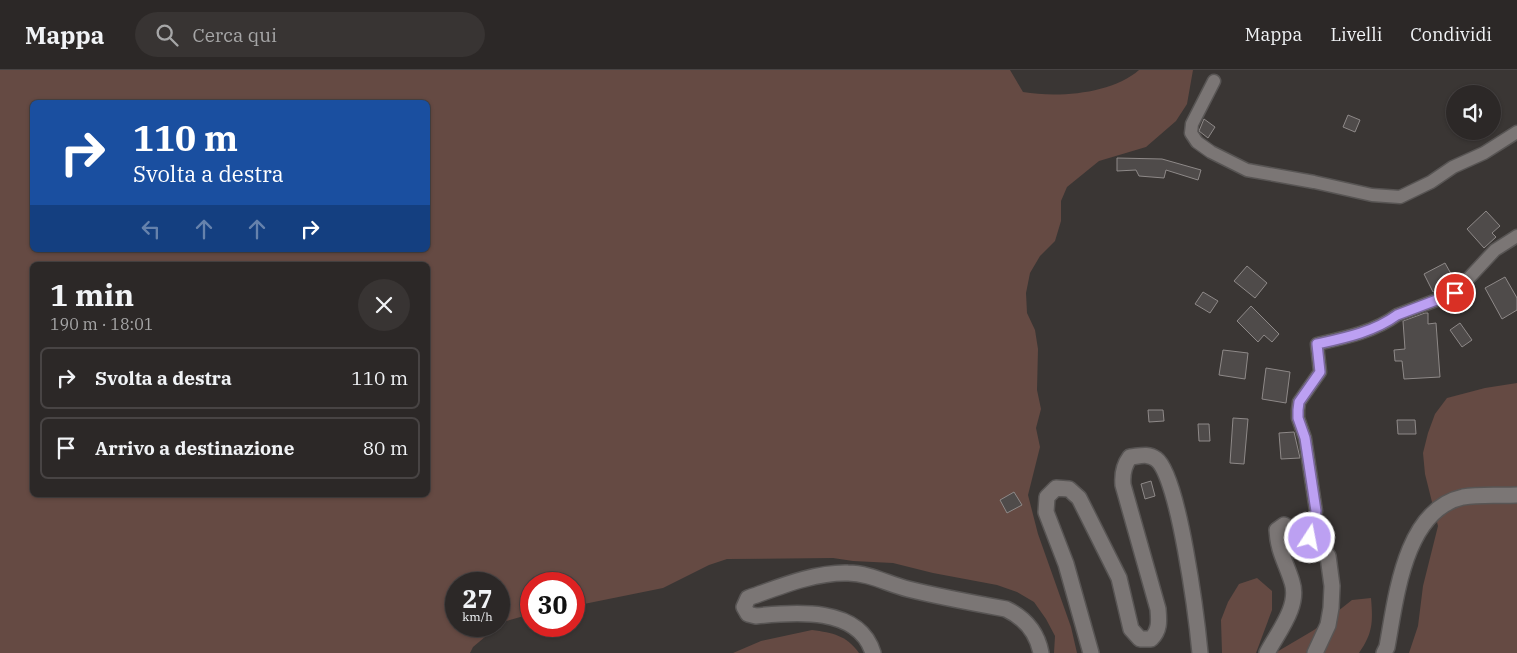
<!DOCTYPE html>
<html lang="it">
<head>
<meta charset="utf-8">
<style>
  body { margin:0; font-family:"IBM Plex Serif",serif; background:#383433; color:#f1f3f6; height:100vh; display:flex; flex-direction:column; font-size:19px; white-space:nowrap }
  * { box-sizing:border-box; margin:0 }
  p { font-size:16px; color:#a6a6a7 }
  .icon { flex:none; width:28px; height:28px; fill:none; stroke:currentColor; stroke-width:2; stroke-linecap:round; stroke-linejoin:round }
  .map { position:relative; flex:1; overflow:hidden }
  .side { position:absolute; left:30px; top:192px; width:400px; height:235px; display:flex; flex-direction:column; background:#2c2827; border-radius:8px; box-shadow:0 1px 4px #0004,0 0 0 1px #484444 }
  .side>* { flex:none }
  .banner { position:absolute; left:30px; top:30px; width:400px; height:152px; border-radius:8px; box-shadow:0 1px 4px #0004,0 0 0 1px #484444; background:#1a4fa0; color:#fff; overflow:hidden }
  .buttons { position:absolute; left:1446px; top:15px; display:grid; gap:10px }
  .buttons a { display:grid; place-items:center; width:55px; height:55px; border-radius:50%; background:#2c2827; box-shadow:0 1px 4px #0004,0 0 0 1px #484444; font-size:25px }
  .speed { position:absolute; left:445px; top:502px; display:flex; gap:10px; font-size:25px; font-weight:700; text-align:center }
  .speed>* { display:grid; place-content:center; width:65px; height:65px; border-radius:50%; background:#2c2827; box-shadow:0 1px 4px #0004,0 0 0 1px #484444; line-height:1 }
  .speed small { font-size:12px; font-weight:400 }
  .speed .limit { border:8px solid #d22; background:#fff; color:#111 }
  .pin { position:absolute; display:grid; place-items:center; width:42px; height:42px; color:#fff; margin:-21px; border:2px solid #fff; border-radius:50%; box-shadow:0 1px 5px #0007 }
  .me { position:absolute; width:55px; margin:-28px; rotate:11deg; stroke-linejoin:round; filter:drop-shadow(0 0 4px #0008) }
  .turn { display:flex; align-items:center; gap:18px; height:105px; padding:0 20px; font-size:22px }
  .turn .icon { width:65px; height:65px; stroke-width:2.5 }
  .turn b { display:block; font-size:35px; line-height:42px }
  .lanes { display:flex; align-items:center; height:48px; padding:0 20px; background:#0003; justify-content:center; gap:25px; direction:ltr }
  .lanes .off { opacity:.35 }
  .round { display:grid; place-items:center; flex:none; width:52px; height:52px; border-radius:26px; background:#383433 }
  .headline { display:flex; align-items:center; justify-content:space-between; height:85px; padding:0 20px }
  h1 { font-size:30px; font-weight:700; line-height:38px }
  ul { padding:0; list-style:none }
  li { display:flex; align-items:center; gap:15px; height:62px; margin:0 10px 8px; padding:0 10px; border:2px solid #484444; border-radius:8px }
  li div { flex:1 }
  li b { display:block; font-size:19px }
  li em { font-style:normal }
  header { display:flex; align-items:center; gap:30px; box-sizing:border-box; height:70px; padding:0 25px; background:#2c2827; border-bottom:1px solid #484444 }
  header strong { font-size:24px }
  nav { display:flex; gap:28px; margin-inline-start:auto; font-size:18px }
  .search { width:350px; height:45px; background:#383433; display:flex; align-items:center; gap:12px; box-sizing:border-box; padding:0 18px; border-radius:28px; color:#a6a6a7; font-size:19px }
  .map>svg:first-child { display:block }
</style>
</head>
<body>
<header>
<strong>Mappa</strong>
<div class="search"><svg class="icon" aria-label="search" viewBox="0 0 24 24"><circle cx="10" cy="10" r="6"/><path d="M15 15l6 6"/></svg>Cerca qui</div>
<nav><a>Mappa</a><a>Livelli</a><a>Condividi</a></nav>
</header>
<div class="map">
<svg width="1517" height="583" viewBox="0 0 1517 583">
  <rect width="100%" height="100%" fill="#3a3634"/>
  <g fill="#654a43" fill-rule="evenodd">
    <path d="M0,0H1010L1023,22C1058,28 1112,24 1139,0H1193L1187,34L1176,51L1146,77L1099,91L1067,117L1061,131V151L1055,171L1040,186L1030,203L1026,223L1027,243L1035,260L1038,279L1037,320L1041,339L1036,358L1040,377L1028,425L1038,464L1071,557L1077,583H1054L1055,566L1046,549L1034,532L1017,522L997,515L933,503L893,493L853,491L833,488L727,489L709,495L663,518L574,536V514H531V544L503,552L499,555V514H456V556H498L473,577L470,583H0ZM32,32H428V180H32ZM32,195H428V425H32Z"/>
    <path d="M1517,313V583H1409L1418,556L1423,516L1438,456L1425,404L1423,383L1428,363L1435,344L1447,328L1485,318Z"/>
    <path d="M1257,508L1272,521V540L1256,583H1222L1221,550L1228,532L1239,514Z"/>
    <path d="M1371,528C1373,552 1373,563 1359,583H1275L1314,560L1352,530Z"/>
    <path d="M812,560C833,563 846,565 859,583H733L761,571Z"/>
  </g>
  <g fill="#4f4b4a" stroke="#8e8988">
    <path d="M1348,45L1360,50L1355,62L1343,57Z"/>
    <path d="M1204,49L1215,57L1208,68L1199,61Z"/>
    <path d="M1117,88L1162,89L1201,100L1198,110L1166,100L1164,108L1139,106L1136,100L1117,101Z"/>
    <path d="M1486,141L1500,156L1492,163L1496,167L1484,178L1467,159Z"/>
    <path d="M1445,193L1455,211L1450,216L1433,222L1424,204Z"/>
    <path d="M1247,196L1267,213L1255,228L1234,211Z"/>
    <path d="M1505,207L1517,228V240L1502,249L1485,218Z"/>
    <path d="M1203,222L1218,231L1210,243L1195,234Z"/>
    <path d="M1251,236L1279,264L1272,272L1264,265L1258,272L1237,251Z"/>
    <path d="M1425,243H1428V254L1436,253L1440,307L1404,309L1402,291H1395L1394,280L1405,279L1403,251Z"/>
    <path d="M1460,253L1472,270L1462,277L1450,260Z"/>
    <path d="M1223,280L1248,283L1245,309L1219,305Z"/>
    <path d="M1266,298L1290,302L1286,333L1262,329Z"/>
    <path d="M1148,340H1163L1164,351L1149,352Z"/>
    <path d="M1233,348L1248,349L1244,394L1230,393Z"/>
    <path d="M1397,350H1415L1416,364H1398Z"/>
    <path d="M1198,354H1209L1210,371H1199Z"/>
    <path d="M1294,362L1300,388L1281,389L1279,363Z"/>
    <path d="M1151,411L1155,426L1145,429L1141,414Z"/>
    <path d="M1014,422L1022,435L1007,443L1000,430Z"/>
  </g>
  <g fill="none" stroke-linecap="round" stroke-linejoin="round">
    <g stroke="#585554" stroke-width="15">
      <g id="minor">
        <path d="M1214,11L1192,54L1191,63L1197,72L1211,82L1247,100L1314,112L1372,125L1400,127L1431,112L1453,97L1484,83L1517,62"/>
        <path d="M1310,468L1316,441L1305,368L1298,348V340L1299,332L1320,302L1317,274C1344,268 1374,262 1397,245L1455,223L1495,180L1517,166"/>
      </g>
    </g>
    <g stroke="#585554" stroke-width="18">
      <g id="tertiary">
        <path d="M873,583C859,536 794,542 756,546L748,544L744,537L748,528C779,517 815,502 848,503C869,503 888,514 908,519C940,527 973,533 1006,539C1025,548 1037,562 1041,583"/>
        <path d="M1091,583L1066,494L1046,442L1047,427L1056,418L1069,419L1079,428L1119,508L1131,559L1140,569H1151C1160,560 1159,551 1158,539L1123,415C1122,404 1124,395 1130,387C1140,386 1148,383 1156,389C1179,405 1197,551 1200,583"/>
        <path d="M1267,583C1278,562 1300,536 1292,512C1286,492 1278,482 1277,460L1284,455L1310,468L1328,486L1332,516L1331,538L1328,555L1315,583"/>
        <path d="M1384,583L1387,577C1396,529 1404,440 1463,427C1480,424 1500,426 1517,425"/>
      </g>
    </g>
    <use href="#minor" stroke="#7b7675" stroke-width="12"/>
    <use href="#tertiary" stroke="#7b7675" stroke-width="15"/>
  </g>
  <g fill="none" stroke-linecap="round" stroke-linejoin="round">
    <g stroke="#7a689d" stroke-width="12">
      <path id="route" d="M1310,468L1316,441L1305,368L1298,348V340L1299,332L1320,302L1317,274C1344,268 1374,262 1397,245L1455,223"/>
    </g>
    <use href="#route" stroke="#bca0f2" stroke-width="9"/>
  </g>
</svg>
<div class="buttons">
<a><svg class="icon" aria-label="sound" viewBox="0 0 24 24"><path d="M4 9h4l5-4v14l-5-4H4zM17 9q2 3 0 6"/></svg></a>
</div>
<div class="speed"><div>27<small>km/h</small></div><div class="limit">30</div></div>
<div class="pin" style="left:1455px;top:223px;background:#d93025"><svg class="icon" aria-label="arrive" viewBox="0 0 24 24"><path d="M6 21V4h12l-3 4 3 4H6"/></svg></div>
<svg class="me" style="left:1310px;top:468px" viewBox="-20 -20 40 40"><circle r="17" fill="#bca0f2" stroke="#fff" stroke-width="3"/><path d="M0-11L8 9 0 5-8 9z" fill="#fff"/></svg>
<div class="banner">
<div class="turn"><svg class="icon" aria-label="right" viewBox="0 0 24 24"><path d="M7 20v-9h11M14 6l5 5-5 5"/></svg><div><b>110 m</b>Svolta a destra</div></div>
<div class="lanes"><svg class="icon off" aria-label="left" viewBox="0 0 24 24"><path d="M17 20v-9H6M10 6l-5 5 5 5"/></svg><svg class="icon off" aria-label="ahead" viewBox="0 0 24 24"><path d="M12 20V5M6 11l6-6 6 6"/></svg><svg class="icon off" aria-label="ahead" viewBox="0 0 24 24"><path d="M12 20V5M6 11l6-6 6 6"/></svg><svg class="icon" aria-label="right" viewBox="0 0 24 24"><path d="M7 20v-9h11M14 6l5 5-5 5"/></svg></div>
</div>
<section class="side">
<div class="headline"><div><h1>1 min</h1><p>190 m · 18:01</p></div><a class="round"><svg class="icon" aria-label="close" viewBox="0 0 24 24"><path d="M6 6l12 12M18 6L6 18"/></svg></a></div>
<ul>
<li><svg class="icon" aria-label="right" viewBox="0 0 24 24"><path d="M7 20v-9h11M14 6l5 5-5 5"/></svg><div><b>Svolta a destra</b></div><em>110 m</em></li>
<li><svg class="icon" aria-label="arrive" viewBox="0 0 24 24"><path d="M6 21V4h12l-3 4 3 4H6"/></svg><div><b>Arrivo a destinazione</b></div><em>80 m</em></li>
</ul>
</section>
</div>
</body>
</html>
